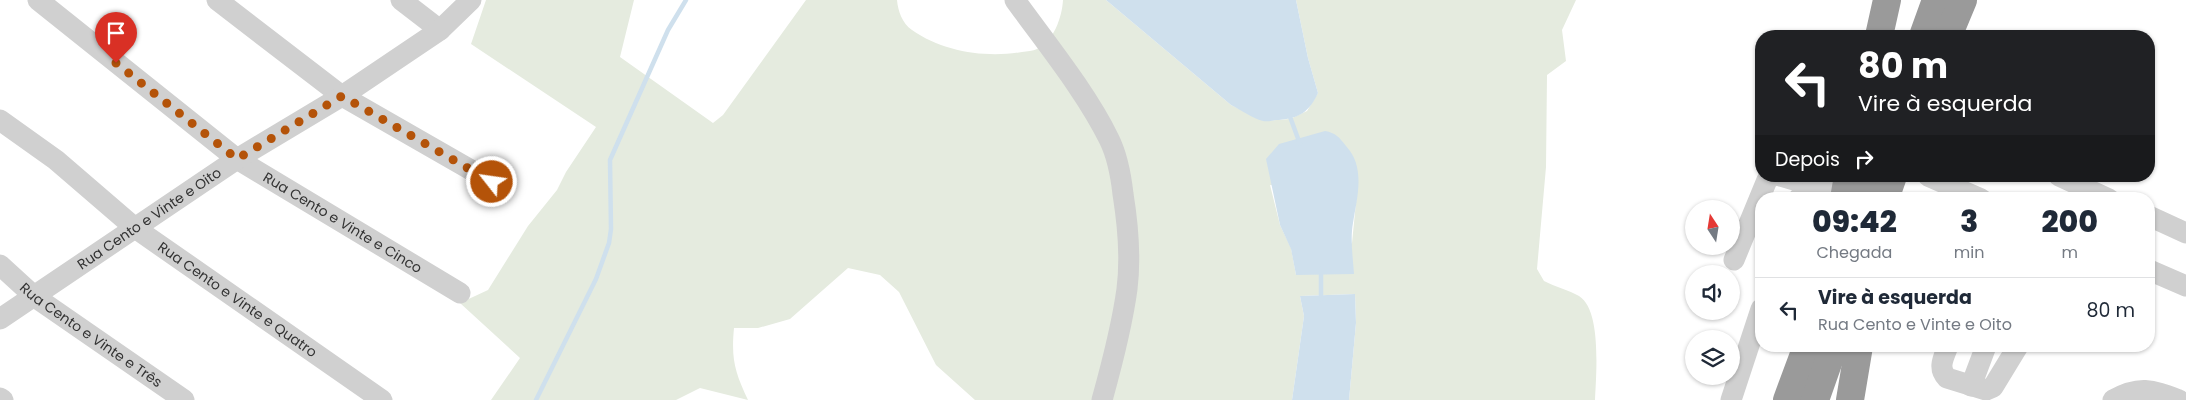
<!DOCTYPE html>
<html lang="pt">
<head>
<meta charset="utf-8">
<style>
  body { margin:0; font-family:Poppins,sans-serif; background:#f6f6f7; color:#1f2937; height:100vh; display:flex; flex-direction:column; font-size:19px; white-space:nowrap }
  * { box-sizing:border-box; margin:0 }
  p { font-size:16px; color:#747a83 }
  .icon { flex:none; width:28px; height:28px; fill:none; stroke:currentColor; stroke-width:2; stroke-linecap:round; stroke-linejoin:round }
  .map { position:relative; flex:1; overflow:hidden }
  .drawer { position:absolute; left:1755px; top:192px; width:400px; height:160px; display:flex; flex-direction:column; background:#fff; border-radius:20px; box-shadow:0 1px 4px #0004 }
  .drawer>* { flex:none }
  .top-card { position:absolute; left:1755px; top:30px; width:400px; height:152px; border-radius:20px; box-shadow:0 1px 4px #0004; background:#202124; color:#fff; overflow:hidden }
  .needle { width:32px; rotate:348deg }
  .buttons { position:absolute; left:1685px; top:200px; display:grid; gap:10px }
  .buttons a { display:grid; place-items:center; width:55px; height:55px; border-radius:50%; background:#fff; box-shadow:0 1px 4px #0004; font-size:25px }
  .pin { position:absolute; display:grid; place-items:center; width:42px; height:42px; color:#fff; margin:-51px -21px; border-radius:50% 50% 50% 0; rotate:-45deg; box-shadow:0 0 5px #0007 }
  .pin .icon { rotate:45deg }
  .me { position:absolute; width:55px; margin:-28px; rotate:300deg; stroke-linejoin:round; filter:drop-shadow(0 0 4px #0008) }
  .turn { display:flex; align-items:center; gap:18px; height:105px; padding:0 20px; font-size:22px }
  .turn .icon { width:65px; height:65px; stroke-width:2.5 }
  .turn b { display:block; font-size:35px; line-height:42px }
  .then { display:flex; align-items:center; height:48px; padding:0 20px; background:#0003; gap:10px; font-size:19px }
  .eta { display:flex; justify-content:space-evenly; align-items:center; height:85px; text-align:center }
  .eta b { font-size:30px; font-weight:800; line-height:35px }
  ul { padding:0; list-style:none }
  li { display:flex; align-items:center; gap:15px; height:65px; padding:0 20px; border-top:1px solid #e0e1e3 }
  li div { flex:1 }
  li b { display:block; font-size:19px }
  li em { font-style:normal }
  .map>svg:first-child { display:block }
</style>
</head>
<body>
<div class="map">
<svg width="2186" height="400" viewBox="0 0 2186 400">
  <rect width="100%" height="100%" fill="#fff"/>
  <path fill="#e5ebdf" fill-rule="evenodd" d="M486,0H634L620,57L713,123L723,115L806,0H897C898,11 902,23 912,30C943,52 986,58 1022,52C1027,51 1033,51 1037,49C1054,41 1062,17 1063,0H1106L1231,105L1264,121L1290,119L1307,111L1318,93L1308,58L1296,0H1576L1562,30L1566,61L1547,75L1546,167L1537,269L1544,281C1555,287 1569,290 1579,296C1602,310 1596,376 1595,400H1349L1356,323L1355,294L1300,296L1304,316L1292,400H975L936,365L899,292L880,275L848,268L790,319L758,328H734C731,360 735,372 748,400L700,388L676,400H491L520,358L460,303L488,290L528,226L557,190L566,172L596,127L471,44ZM1270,185L1357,192L1352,243L1296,275L1291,248L1280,225Z"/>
  <g fill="#cfe0ed">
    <path d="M1106,0H1296L1308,58L1318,93C1309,112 1300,118 1279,120C1274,120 1268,122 1263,121C1252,118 1241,110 1231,105Z"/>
    <path d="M1325,131C1336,133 1339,137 1346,146C1366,167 1357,198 1353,223C1350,239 1353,258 1354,274L1296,275L1291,249L1280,225L1266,159L1279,144Z"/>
    <path d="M1355,294L1356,323L1349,400H1292L1304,316L1300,296Z"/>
  </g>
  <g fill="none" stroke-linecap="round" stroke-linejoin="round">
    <g stroke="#cfe0ed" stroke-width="4.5">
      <path d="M1289,114L1300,144"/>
      <path d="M1321,299V269"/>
      <path d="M536,400L596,279L609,243L611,229L610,160L668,30L686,0"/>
    </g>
    <g stroke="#d0d0d0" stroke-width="21">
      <path id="s1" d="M38,0L237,159L460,293"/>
      <path d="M217,0L342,96L492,182"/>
      <path d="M401,0L440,30"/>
      <path d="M1015,0C1046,43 1086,92 1109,139C1117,155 1121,176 1123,194C1128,225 1131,257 1127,289C1122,326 1112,364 1102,400"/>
      <path id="s2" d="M0,120L56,160L135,228L382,400"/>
      <path d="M1780,176L1818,187"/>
      <path d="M1928,176L1981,199"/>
      <path d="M2059,176L2109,199"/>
      <path d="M1798,199C1813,186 1828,183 1846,187"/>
      <path d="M2149,216L2186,233"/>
      <path d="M1734,260L1767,180L1772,176"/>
      <path id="s3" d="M0,265L35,297L184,400"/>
      <path d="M2149,270L2186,286"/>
      <path id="s4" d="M0,319L237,159L342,96L440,30L471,0"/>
      <path d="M1948,346C1944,357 1937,368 1947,378L1986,390L1993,387L2018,346"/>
      <path d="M1971,386L1986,346"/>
      <path d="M0,398L3,400"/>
      <path d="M1731,400L1761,309"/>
      <path d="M2113,400C2140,385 2152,390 2179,400"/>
    </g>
    <g stroke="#9a9a9a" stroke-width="28">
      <path d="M1879,36L1887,0"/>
      <path d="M1923,36L1936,0"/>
      <path d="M1948,36L1963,0"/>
      <path d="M1844,199L1848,176"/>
      <path d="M1863,199L1871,176"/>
      <path d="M1885,199L1893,176"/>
      <path d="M1787,400L1807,346"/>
      <path d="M1815,400L1834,346"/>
      <path d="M1850,400L1859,346"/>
    </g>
  </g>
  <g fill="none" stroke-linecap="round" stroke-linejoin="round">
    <path stroke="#b45309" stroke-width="9" stroke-dasharray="0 16.2" d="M116,63L237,159L342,96L492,182"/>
  </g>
  <g text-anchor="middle" stroke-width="5" stroke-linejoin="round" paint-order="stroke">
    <g font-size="14" fill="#333" stroke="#fff">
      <text dy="5" stroke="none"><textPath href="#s4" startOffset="180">Rua Cento e Vinte e Oito</textPath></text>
      <text dy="5" stroke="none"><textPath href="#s1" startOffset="378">Rua Cento e Vinte e Cinco</textPath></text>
      <text dy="5" stroke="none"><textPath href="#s2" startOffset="298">Rua Cento e Vinte e Quatro</textPath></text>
      <text dy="5" stroke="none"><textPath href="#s3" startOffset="115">Rua Cento e Vinte e Três</textPath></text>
    </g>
  </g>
</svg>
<div class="buttons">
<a><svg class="needle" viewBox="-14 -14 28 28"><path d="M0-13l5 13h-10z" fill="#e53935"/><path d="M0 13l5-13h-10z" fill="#747a83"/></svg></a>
<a><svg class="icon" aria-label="sound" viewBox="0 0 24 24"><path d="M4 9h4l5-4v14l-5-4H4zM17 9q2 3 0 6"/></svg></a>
<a><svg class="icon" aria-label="layers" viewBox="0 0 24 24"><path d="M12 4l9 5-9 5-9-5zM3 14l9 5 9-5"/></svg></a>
</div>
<div class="pin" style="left:116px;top:63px;background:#d93025"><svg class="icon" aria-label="arrive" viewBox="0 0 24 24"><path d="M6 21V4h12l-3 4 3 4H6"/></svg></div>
<svg class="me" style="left:492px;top:182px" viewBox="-20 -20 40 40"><circle r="17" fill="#b45309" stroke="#fff" stroke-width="3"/><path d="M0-11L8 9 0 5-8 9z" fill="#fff"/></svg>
<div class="top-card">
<div class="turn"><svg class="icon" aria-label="left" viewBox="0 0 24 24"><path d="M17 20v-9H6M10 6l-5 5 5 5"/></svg><div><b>80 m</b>Vire à esquerda</div></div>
<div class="then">Depois<svg class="icon" aria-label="right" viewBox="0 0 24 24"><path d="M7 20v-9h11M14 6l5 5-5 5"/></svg></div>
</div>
<section class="drawer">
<div class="eta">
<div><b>09:42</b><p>Chegada</p></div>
<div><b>3</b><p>min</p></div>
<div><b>200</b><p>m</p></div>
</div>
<ul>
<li><svg class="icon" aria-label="left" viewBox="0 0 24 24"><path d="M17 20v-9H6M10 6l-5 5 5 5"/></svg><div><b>Vire à esquerda</b><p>Rua Cento e Vinte e Oito</p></div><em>80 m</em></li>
</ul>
</section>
</div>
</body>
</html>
